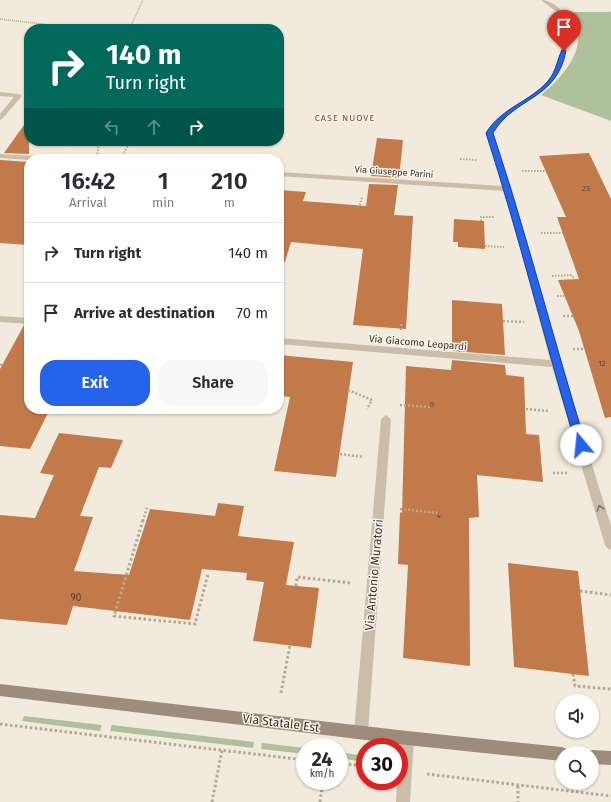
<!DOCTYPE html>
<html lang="en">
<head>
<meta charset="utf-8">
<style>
  body { margin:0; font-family:"Fira Sans",sans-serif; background:#f7f7f7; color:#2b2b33; height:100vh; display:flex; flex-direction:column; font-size:15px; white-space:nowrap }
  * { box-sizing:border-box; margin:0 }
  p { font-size:13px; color:#7c7c81 }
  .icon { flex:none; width:22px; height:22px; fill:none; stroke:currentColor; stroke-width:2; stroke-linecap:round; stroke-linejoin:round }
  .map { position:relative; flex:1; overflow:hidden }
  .sheet { position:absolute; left:24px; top:154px; width:260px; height:260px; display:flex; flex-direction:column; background:#fff; border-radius:16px; box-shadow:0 1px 3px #0004 }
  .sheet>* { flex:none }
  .hud { position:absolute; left:24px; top:24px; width:260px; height:122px; border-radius:16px; box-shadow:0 1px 3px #0004; background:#00695c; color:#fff; overflow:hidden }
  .controls { position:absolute; left:555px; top:694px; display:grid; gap:8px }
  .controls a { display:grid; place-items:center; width:44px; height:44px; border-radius:50%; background:#fff; box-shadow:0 1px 3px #0004; font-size:20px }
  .speed { position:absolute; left:296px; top:738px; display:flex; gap:8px; font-size:20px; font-weight:700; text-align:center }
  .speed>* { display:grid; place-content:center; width:52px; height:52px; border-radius:50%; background:#fff; box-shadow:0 1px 3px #0004; line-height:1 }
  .speed small { font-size:10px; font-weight:400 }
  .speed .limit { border:6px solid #d22; background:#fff; color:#111 }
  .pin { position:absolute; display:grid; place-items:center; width:34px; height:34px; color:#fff; margin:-41px -17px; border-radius:50% 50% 50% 0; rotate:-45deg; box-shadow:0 0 4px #0007 }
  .pin .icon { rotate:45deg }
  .me { position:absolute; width:44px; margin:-22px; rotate:343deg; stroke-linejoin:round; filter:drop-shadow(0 0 3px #0008) }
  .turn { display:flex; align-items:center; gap:14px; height:84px; padding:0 16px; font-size:18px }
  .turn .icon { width:52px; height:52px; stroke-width:2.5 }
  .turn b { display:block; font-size:28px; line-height:34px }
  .lanes { display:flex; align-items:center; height:38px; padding:0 16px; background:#0003; justify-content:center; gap:20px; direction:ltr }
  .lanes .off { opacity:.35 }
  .eta { display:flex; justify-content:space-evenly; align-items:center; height:68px; text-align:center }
  .eta b { font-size:24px; font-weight:600; line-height:28px }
  .button { display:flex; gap:8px; margin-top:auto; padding:8px 16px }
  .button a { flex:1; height:46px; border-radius:16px; background:#2563eb; color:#fff; font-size:16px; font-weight:600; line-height:46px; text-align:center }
  .button a+a { background:#f7f7f7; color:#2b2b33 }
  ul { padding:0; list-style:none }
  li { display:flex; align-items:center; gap:12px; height:60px; padding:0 16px; border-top:1px solid #e1e1e2 }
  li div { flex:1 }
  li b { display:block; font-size:15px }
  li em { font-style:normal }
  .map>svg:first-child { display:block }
</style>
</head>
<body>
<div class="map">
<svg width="611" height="802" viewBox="0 0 611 802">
  <rect width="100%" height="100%" fill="#f2ebdd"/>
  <g fill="#afc09d">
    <path d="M611,11V121L541,95C556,83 578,60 578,39C578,31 575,22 573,15L575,12H610Z"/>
    <path d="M24,716L102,725L100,731L22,721Z"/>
    <path d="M112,725L254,742L253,748L110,731Z"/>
    <path d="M262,743L305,748V754L261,749Z"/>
    <path d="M339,752L365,756V762L339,758Z"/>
  </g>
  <g fill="#c27a4b">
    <path d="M29,118V154L4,153Z"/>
    <path d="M377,138L403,140L399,178L371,176Z"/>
    <path d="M589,153L611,199V417L605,418L579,331L558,280L579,279L557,217H566L539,156Z"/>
    <path d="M0,160L29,162V245L0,243Z"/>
    <path d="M369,184L398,185L394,215L413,216L406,329L353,325L363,249L291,242L285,262L279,261V190L306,192L303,201L366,206Z"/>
    <path d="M454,219L484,221L485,249L458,247V242H453Z"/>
    <path d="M452,300L502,304L505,355L452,351Z"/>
    <path d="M24,325H29V409H50L30,449L0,446V369Z"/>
    <path d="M279,355L353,362L336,477L274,471L290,397L279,396Z"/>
    <path d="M452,360L505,365L506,375L524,377L526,434L539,435L543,482L477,475L479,517L469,518L470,666L403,658L408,565L398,564L400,512L402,513L406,366L451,370Z"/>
    <path d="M59,433L123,440L111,468L99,467L80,516L93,517L74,571L129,575L150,509L215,516L218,503L244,506L238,536L294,542L286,585L319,588L311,648L253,641L264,582L246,580L247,573L202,569L190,620L73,606L67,625L0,619V515L35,518L54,475L40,473Z"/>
    <path d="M508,563L578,571L589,676L514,667Z"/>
  </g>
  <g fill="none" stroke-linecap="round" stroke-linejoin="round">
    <g stroke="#b5a794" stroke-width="1.5" stroke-dasharray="1 1" stroke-linecap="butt">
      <path d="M0,19L69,27L67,29"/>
      <path d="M69,27L90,29"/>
      <path d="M127,29L130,28L143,0"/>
    </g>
    <g stroke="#b5a794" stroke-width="2" stroke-dasharray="1.5 1.5" stroke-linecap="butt">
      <path d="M64,146L68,141"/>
      <path d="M97,157L99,141"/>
      <path d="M121,158L129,144"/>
      <path d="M460,159L478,160"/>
      <path d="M522,171H546"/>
      <path d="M360,205L362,197"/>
      <path d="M481,221V217H495"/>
      <path d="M541,233H563"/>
      <path d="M485,246L504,247"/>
      <path d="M552,276L572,275L574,279"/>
      <path d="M557,296H565"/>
    </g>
    <g stroke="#b5a794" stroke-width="2.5" stroke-dasharray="2 2" stroke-linecap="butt">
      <path d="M563,316H573"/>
      <path d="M503,321L524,322"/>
      <path d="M401,324V332"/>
      <path d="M573,349H584"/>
      <path d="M0,365L3,364"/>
      <path d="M348,390L372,400L367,409"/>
      <path d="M400,405L431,407L432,404"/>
      <path d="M526,409L549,411"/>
      <path d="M340,454L363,457"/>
      <path d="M553,473H568"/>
      <path d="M400,509L439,513V515"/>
      <path d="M143,521L147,507"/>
    </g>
    <g stroke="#b5a794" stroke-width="3" stroke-dasharray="2.5 2.5" stroke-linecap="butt">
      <path d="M143,520L114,616L195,624L208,574"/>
      <path d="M296,586L297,577L351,583"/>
      <path d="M580,591L611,595"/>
      <path d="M573,674L575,686L611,689"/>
      <path d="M281,693L290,645"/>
      <path d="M0,724L305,760"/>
      <path d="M339,763L365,766"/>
      <path d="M427,774L611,796"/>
      <path d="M518,786V802"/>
      <path d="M212,802L222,750"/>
      <path d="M320,802L323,781"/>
    </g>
    <g fill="#cabda9" fill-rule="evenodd">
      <path d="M541,0C551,0 560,8 566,16C571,24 570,34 568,43C558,104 519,93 492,133L512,189L561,364L611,526V550L607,548L605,545L552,367L279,344V338L550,360L505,191L279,176V172L503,186L486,133C504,106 530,102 548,80C556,71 559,57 562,46C564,37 566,27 562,19C557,10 548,6 541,0Z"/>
      <path d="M0,92L19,94L22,96L2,119L0,120V114L14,97L0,96Z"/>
      <path d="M0,154L51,157L55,159L29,160L0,158Z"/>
      <path d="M0,316L29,318V324L0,322Z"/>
      <path d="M386,415L391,419L368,732L366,737L361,739L356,737L354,732L381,419Z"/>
      <path d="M407,731L412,733L414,738L410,802H396L397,781H399L400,738L402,733Z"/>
    </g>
    <g fill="#9d8c7b" fill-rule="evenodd">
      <path d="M0,684L407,731L562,747L567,749L569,753H562V761L407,745L0,696Z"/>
      <path d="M592,750L611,751V765L592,764V753H587Z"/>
    </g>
  </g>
  <defs><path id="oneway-chevron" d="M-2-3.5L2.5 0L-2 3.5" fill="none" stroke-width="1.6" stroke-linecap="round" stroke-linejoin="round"/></defs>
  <use stroke="#796f63" href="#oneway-chevron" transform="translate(600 508) rotate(-107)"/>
  <path fill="#2563eb" stroke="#184099" d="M562,50L566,51C556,101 515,96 493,133C527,236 554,341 586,445L581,448L576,445C545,341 519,236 486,133C502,107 530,102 548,81C556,72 557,60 562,50Z"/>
  <g text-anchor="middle" stroke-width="3" stroke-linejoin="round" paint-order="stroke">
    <g font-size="8" fill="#5a4232">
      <text x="586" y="191">23</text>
      <text x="602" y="366">12</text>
      <text x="432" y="407">8</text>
      <text x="439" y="518">4</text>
    </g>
    <g font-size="9" letter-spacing="1" fill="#844924" stroke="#f9f4ea">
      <text x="345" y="121">CASE NUOVE</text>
    </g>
    <g font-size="9" fill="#373029" stroke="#f9f4ea">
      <text transform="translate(394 172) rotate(4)" y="3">Via Giuseppe Parini</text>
    </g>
    <g font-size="10" fill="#373029" stroke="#f9f4ea">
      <text transform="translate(418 342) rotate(5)" y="4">Via Giacomo Leopardi</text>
    </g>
    <g font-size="10" fill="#5a4232">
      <text x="76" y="601">90</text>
    </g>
    <g font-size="12" fill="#373029" stroke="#f9f4ea">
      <text transform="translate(374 575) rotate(-85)" y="4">Via Antonio Muratori</text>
      <text transform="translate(281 723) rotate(7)" y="4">Via Statale Est</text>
    </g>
  </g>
</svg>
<div class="controls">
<a><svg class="icon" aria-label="sound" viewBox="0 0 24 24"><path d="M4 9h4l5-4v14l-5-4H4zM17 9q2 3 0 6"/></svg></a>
<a><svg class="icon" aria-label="search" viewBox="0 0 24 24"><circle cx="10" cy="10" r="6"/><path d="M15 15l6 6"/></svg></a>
</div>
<div class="speed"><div>24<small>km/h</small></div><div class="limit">30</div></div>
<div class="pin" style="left:564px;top:51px;background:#d93025"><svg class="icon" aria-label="arrive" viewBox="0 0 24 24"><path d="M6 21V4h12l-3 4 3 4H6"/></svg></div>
<svg class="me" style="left:581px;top:445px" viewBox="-20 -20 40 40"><circle r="19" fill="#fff"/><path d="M0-13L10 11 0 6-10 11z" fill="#2563eb"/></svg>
<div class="hud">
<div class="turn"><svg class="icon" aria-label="right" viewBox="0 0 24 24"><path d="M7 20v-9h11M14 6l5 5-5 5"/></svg><div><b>140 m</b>Turn right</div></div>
<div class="lanes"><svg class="icon off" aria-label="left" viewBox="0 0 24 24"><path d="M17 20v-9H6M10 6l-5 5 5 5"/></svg><svg class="icon off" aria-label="ahead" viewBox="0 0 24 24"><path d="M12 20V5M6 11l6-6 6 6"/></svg><svg class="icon" aria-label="right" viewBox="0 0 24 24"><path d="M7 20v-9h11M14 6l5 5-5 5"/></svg></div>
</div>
<section class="sheet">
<div class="eta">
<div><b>16:42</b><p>Arrival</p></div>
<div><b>1</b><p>min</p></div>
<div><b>210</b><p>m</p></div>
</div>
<ul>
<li><svg class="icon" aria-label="right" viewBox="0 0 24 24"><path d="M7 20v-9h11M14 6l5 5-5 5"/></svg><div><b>Turn right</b></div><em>140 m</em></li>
<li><svg class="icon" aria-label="arrive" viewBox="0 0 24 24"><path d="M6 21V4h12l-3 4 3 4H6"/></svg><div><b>Arrive at destination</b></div><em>70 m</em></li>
</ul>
<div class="button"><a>Exit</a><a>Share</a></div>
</section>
</div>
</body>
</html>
